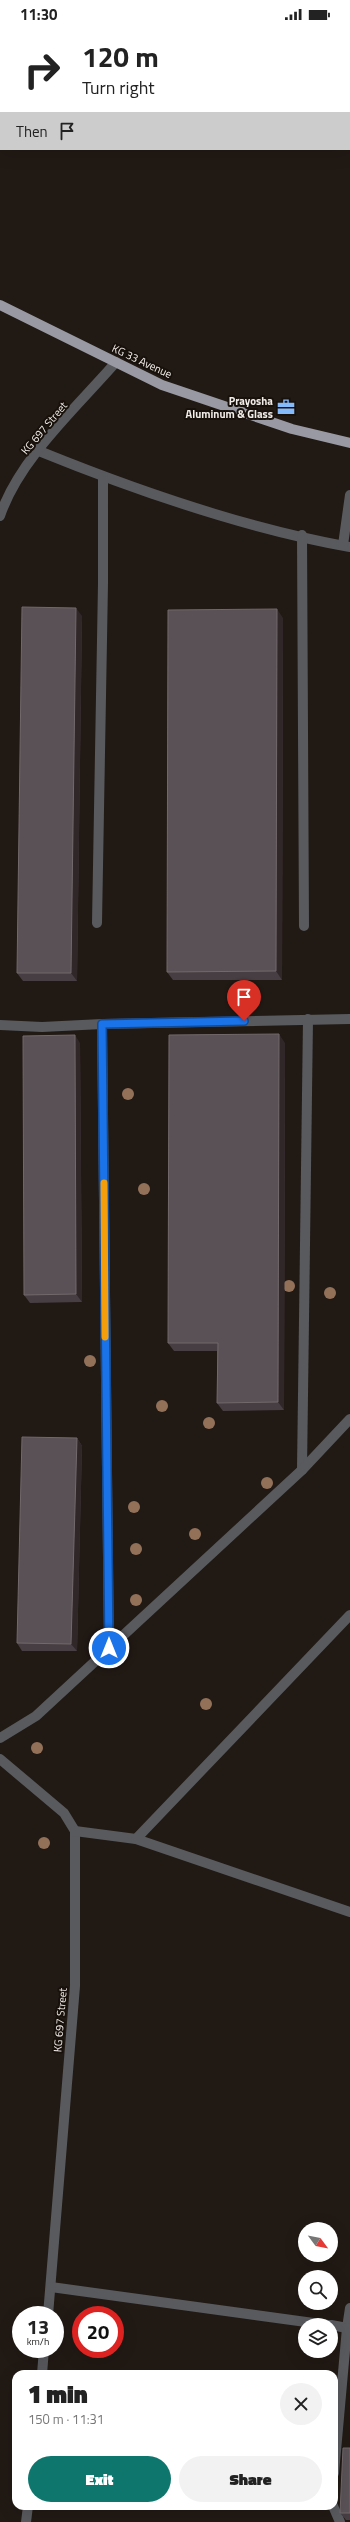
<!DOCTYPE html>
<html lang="en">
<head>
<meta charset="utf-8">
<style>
  body { margin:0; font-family:"Titillium Web",sans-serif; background:#f2f2f2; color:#222; height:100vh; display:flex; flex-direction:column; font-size:15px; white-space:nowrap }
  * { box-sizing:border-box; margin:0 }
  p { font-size:13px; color:#767676 }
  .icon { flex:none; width:22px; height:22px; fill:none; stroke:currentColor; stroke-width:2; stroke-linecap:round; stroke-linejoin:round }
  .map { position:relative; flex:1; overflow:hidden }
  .panel { position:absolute; left:12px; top:2342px; width:326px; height:140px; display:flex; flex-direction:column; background:#fff; border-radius:12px; box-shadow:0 4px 16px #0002 }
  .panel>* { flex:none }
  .guide { position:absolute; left:0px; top:0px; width:350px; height:122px; box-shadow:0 4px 16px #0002; background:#fff; color:#222; overflow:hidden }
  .needle { width:26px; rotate:122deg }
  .buttons { position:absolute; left:298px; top:2194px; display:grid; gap:8px }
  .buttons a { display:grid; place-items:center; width:40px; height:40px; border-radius:50%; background:#fff; box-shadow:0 4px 16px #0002; font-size:20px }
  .speed { position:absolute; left:12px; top:2278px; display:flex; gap:8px; font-size:20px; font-weight:700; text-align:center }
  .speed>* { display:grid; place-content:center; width:52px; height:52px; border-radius:50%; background:#fff; box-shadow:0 4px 16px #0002; line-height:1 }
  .speed small { font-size:10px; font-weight:400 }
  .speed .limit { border:6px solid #d22; background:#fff; color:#111 }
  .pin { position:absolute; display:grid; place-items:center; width:34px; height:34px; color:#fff; margin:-41px -17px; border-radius:50% 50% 50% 0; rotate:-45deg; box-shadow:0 0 4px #0007 }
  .pin .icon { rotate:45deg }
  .me { position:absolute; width:44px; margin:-22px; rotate:0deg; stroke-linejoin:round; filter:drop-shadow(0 0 3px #0008) }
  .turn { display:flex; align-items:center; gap:14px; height:84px; padding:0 16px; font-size:18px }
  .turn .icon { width:52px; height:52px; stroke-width:2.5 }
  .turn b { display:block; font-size:28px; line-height:34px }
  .then { display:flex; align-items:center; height:38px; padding:0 16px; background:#0003; gap:8px; font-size:15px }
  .round { display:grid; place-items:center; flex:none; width:42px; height:42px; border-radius:21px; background:#f2f2f2 }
  .headline { display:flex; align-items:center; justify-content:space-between; height:68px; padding:0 16px }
  h1 { font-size:24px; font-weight:800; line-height:30px }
  .action { display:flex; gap:8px; margin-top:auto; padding:8px 16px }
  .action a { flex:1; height:46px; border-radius:24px; background:#0f766e; color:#fff; font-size:16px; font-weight:800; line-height:46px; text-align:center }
  .action a+a { background:#f2f2f2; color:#222 }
  .status { display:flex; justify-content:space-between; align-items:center; height:28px; padding:0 20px; background:#fff; direction:ltr }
  .status svg { height:11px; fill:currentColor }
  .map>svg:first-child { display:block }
</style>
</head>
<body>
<div class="status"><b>11:30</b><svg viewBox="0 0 49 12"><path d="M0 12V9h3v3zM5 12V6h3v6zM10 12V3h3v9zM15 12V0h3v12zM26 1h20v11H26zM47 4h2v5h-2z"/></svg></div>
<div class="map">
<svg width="350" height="2494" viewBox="0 0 350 2494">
  <rect width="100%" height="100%" fill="#211914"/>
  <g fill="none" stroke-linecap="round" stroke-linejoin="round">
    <g stroke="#595a5e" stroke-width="10">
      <path d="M39,423C135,462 248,501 350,519"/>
      <path d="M0,488C19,431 77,379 116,334"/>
      <path d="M302,507L304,898"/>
      <path d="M343,517L350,467"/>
      <path d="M97,895L103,555V449"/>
      <path d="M102,996L109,1620"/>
      <path d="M0,997L42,999L102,996L350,991"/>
      <path d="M302,1442L308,991"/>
      <path d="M0,1710L36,1688L302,1442L350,1391"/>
      <path d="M0,1731L64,1785L75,1803V1958L48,2287"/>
      <path d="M75,1803L136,1811L350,1884"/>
      <path d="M136,1811L350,1587"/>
      <path d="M51,2259L328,2297"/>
      <path d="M331,2297L347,2300L350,2280"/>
      <path d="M42,2346L44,2321"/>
      <path d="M334,2445L347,2300"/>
      <path d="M333,2478L340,2494"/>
      <path d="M26,2494L28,2478"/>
    </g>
    <path stroke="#9899a2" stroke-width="10" d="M0,277L162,357L292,401L350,415"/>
  </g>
  <g fill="#937159">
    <circle cx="128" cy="1066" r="6"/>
    <circle cx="144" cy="1161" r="6"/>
    <circle cx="289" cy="1258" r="6"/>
    <circle cx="330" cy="1265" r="6"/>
    <circle cx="90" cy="1333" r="6"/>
    <circle cx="162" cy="1378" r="6"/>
    <circle cx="209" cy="1395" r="6"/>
    <circle cx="267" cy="1455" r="6"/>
    <circle cx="134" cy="1479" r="6"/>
    <circle cx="195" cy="1506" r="6"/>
    <circle cx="136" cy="1521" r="6"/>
    <circle cx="136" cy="1572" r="6"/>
    <circle cx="206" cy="1676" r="6"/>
    <circle cx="37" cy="1720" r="6"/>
    <circle cx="44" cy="1815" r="6"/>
  </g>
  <g fill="#473e43">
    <path d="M82,588L77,953H23L17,945Z"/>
    <path d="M283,590L282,952H173L167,944Z"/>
    <path d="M80,1015L82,1274L30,1275L24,1267Z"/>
    <path d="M285,1015L284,1382L223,1383L217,1375V1323H174L168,1315Z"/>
    <path d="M77,1410L82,1418L77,1623H22L17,1615Z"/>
    <path d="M350,2420V2492H346L340,2485Z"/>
  </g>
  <g fill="#302729">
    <path d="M76,580L82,588L77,953L71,945Z"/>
    <path d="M277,581L283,590L282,952L276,943Z"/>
    <path d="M279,1006L285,1015L284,1382L278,1374Z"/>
    <path d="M75,1007L80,1015L82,1274L76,1266Z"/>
    <path d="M77,1410L82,1418L77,1623L71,1616Z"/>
  </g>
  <g fill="#595155" stroke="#72696c">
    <path d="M22,579L76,580L71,945H17Z"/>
    <path d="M277,581L276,943L167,944L168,582Z"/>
    <path d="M279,1006L278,1374L217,1375L218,1315H168L169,1007Z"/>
    <path d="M75,1007L76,1266L24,1267L23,1008Z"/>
    <path d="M22,1409L77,1410L71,1616L17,1615Z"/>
    <path d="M343,2420H350V2485H340Z"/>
  </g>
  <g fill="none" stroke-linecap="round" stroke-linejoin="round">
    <g stroke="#114b97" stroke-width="10">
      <path id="route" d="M109,1620L102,996L244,993"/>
    </g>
    <use href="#route" stroke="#1a73e8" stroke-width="7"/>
    <path stroke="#f59e0b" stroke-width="7" d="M104,1155L105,1309"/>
  </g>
  <defs>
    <g id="office-bare" transform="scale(1.38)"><path d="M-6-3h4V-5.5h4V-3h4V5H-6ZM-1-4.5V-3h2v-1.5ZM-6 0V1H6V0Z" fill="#85bbfb" stroke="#17100b" stroke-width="2.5" paint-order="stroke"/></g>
  </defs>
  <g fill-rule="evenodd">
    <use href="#office-bare" x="286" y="379"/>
  </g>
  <g text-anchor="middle" stroke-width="4" stroke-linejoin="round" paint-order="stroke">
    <g font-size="11" fill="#f3ede9" stroke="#17100b">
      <text transform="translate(142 333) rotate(25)" y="4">KG 33 Avenue</text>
      <text transform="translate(44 400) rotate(-50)" y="4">KG 697 Street</text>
      <text transform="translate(60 1992) rotate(-85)" y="4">KG 697 Street</text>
    </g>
    <g font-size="11" font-weight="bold" fill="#f3ede9" stroke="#17100b" text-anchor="end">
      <text x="273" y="377">Prayosha<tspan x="273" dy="13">Aluminum &amp; Glass</tspan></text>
    </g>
  </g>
</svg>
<div class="buttons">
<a><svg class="needle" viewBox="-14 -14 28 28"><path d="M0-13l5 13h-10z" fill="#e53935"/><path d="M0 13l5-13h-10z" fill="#767676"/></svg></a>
<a><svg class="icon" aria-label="search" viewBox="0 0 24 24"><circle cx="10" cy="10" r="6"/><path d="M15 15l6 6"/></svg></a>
<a><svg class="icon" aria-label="layers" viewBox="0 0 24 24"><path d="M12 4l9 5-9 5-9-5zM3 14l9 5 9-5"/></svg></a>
</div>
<div class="speed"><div>13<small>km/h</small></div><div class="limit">20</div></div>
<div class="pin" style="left:244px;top:993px;background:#d93025"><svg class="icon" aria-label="arrive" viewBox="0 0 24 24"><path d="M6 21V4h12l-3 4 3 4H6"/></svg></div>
<svg class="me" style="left:109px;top:1620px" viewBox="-20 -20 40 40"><circle r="17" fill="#1a73e8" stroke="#fff" stroke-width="3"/><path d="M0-11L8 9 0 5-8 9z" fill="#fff"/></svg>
<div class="guide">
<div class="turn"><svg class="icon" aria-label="right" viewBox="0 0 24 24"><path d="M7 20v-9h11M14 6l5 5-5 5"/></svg><div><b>120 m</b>Turn right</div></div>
<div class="then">Then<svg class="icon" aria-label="arrive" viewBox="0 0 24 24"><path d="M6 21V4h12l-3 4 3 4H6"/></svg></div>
</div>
<section class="panel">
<div class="headline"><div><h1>1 min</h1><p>150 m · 11:31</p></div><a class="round"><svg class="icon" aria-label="close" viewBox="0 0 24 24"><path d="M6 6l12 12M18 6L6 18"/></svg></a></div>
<div class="action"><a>Exit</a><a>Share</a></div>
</section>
</div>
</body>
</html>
